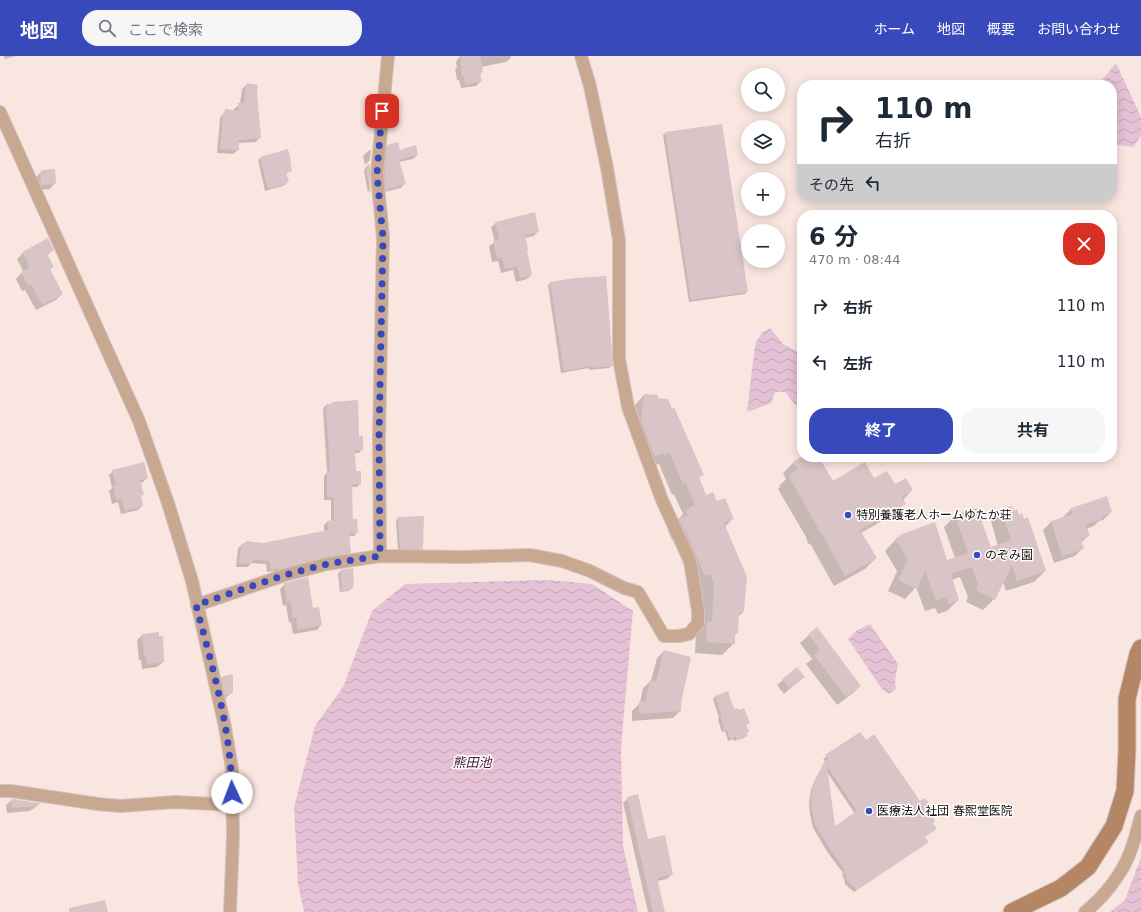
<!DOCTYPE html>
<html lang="ja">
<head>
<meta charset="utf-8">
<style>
  body { margin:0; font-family:"DejaVu Sans","Noto Sans JP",sans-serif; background:#f6f6f7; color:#1f2937; height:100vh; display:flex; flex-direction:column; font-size:15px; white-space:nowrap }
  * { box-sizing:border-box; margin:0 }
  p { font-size:13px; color:#747a83 }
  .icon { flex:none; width:22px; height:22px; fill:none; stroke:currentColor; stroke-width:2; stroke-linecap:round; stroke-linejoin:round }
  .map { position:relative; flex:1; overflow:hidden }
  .side { position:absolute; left:797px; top:154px; width:320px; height:252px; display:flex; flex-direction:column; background:#fff; border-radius:16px; box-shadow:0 2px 10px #0003 }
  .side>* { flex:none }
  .banner { position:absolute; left:797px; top:24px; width:320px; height:122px; border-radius:16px; box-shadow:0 2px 10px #0003; background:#fff; color:#1f2937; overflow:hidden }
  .fabs { position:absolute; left:741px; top:12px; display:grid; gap:8px }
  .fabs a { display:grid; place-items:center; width:44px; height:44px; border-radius:50%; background:#fff; box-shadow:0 2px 10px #0003; font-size:20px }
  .pin { position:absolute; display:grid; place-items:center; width:34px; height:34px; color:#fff; margin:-17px; border-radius:8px; box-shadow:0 2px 6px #0006 }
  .me { position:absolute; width:44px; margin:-22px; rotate:358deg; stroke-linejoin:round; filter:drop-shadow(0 0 3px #0008) }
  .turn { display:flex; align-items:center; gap:14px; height:84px; padding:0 12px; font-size:18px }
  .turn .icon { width:52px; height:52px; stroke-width:2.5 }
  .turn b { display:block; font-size:28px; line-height:34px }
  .then { display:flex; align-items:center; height:38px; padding:0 12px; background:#0003; gap:8px; font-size:15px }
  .round { display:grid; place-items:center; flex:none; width:42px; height:42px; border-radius:16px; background:#f6f6f7 }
  .summary { display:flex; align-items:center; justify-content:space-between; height:68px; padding:0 12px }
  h1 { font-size:24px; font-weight:700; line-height:30px }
  .button { display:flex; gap:8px; margin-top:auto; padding:8px 12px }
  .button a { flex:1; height:46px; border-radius:16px; background:#3749bb; color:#fff; font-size:16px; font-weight:700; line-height:46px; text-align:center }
  .button a+a { background:#f6f6f7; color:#1f2937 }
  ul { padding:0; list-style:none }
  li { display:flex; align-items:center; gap:12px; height:56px; padding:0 12px }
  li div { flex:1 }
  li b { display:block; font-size:15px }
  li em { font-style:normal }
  header { display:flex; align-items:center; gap:24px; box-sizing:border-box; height:56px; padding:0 20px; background:#3749bb; color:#fff }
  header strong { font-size:19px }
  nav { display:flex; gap:22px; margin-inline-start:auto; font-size:14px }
  .search { width:280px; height:36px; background:#f6f6f7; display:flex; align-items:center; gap:10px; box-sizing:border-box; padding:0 14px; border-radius:16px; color:#747a83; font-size:15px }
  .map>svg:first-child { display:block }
</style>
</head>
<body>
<header>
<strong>地図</strong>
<div class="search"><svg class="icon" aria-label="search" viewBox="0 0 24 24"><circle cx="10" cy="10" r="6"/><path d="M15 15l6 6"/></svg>ここで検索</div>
<nav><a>ホーム</a><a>地図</a><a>概要</a><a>お問い合わせ</a></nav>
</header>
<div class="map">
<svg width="1141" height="856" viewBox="0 0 1141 856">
  <defs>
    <pattern id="water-waves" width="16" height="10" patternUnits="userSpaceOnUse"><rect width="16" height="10" fill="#e5c1d5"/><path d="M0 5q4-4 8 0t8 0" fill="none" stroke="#c4a5b6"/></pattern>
  </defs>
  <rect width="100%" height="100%" fill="#fae6e1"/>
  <g fill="url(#water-waves)">
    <path d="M1116,7L1141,61V80L1133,91L1112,88V29H1098Z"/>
    <path d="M770,272L783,288L802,298V347L796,350L785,336H775L771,347L747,356L754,297L756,286L762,277Z"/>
    <path d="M548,524L592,528L633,555L621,691L623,790L638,856H304L298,828L294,751L315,670L343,631L372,555L405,528Z"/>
    <path d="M870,568L898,608L895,625L896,633L889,638L882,633L848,583L856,575Z"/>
    <path d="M1141,801V856H1110L1125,844Z"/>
  </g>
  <g fill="#0003" fill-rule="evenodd">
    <path d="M4,0H16L5,3Z"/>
    <path d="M460,0H510L511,2L506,6L481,11L482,16L480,18L481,25L476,30L461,32L459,24H457L455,13L457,12L456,6Z"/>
    <path d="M247,28L256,37L260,81L256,86L238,87V94L233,98L217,97L220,62L225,55H234V53L240,48L242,33Z"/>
    <path d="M666,77L747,236L745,238L689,246L663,79Z"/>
    <path d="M388,89L399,95L417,99L413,103L399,106L404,128L401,132L385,136L383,138L381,122L384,93Z"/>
    <path d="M371,94L370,104L365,109L363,100L368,95Z"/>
    <path d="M261,102L289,106L291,115L285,118L286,127L283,130L265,135L258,104Z"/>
    <path d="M369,109V135L368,137L364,115L365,112Z"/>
    <path d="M42,115L55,127L50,133L36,134L35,122Z"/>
    <path d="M496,167L538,175L534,180L525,182L526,194L531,219L527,223L516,226L513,214L501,217L498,205L492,206L489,190L495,186L491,171Z"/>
    <path d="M53,194L47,200L52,211L50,214L62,238L56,244L36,254L25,234L22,235L16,223L23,215L17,203L23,197Z"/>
    <path d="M551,226L612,310L609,312L589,314V312L561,317L548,229Z"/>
    <path d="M644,339L657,343L702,419L698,423L705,440L717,447L732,463L725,471L743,556L738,561L737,577L734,580V587L722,599L695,597L696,577L701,573L703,540L698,528L693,530L673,484H672L668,475L683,458L674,438L672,439L659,408L653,410L652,407L643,411L630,376L633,351Z"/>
    <path d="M332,347L358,381L362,393L359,397H354L355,416L360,428L357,431H351L352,464L357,476L354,480H349L350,496L347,500L275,516L274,515L267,516L266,508L251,507L248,511H236L238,492L246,486L263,488L324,476V469L327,466H331V444H324V420L327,416L323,353L326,349H330Z"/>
    <path d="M803,401H818L832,426L874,423L912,434L903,444L905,447L894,458L861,477L876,502L865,513L834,530L811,489L808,487L806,481L778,433L780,431L779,430L786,423L783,417L794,406Z"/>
    <path d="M113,415L147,422L143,426L140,427L143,438L140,441L142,450L138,454L121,458L118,446L112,448L109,435L112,432L109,419Z"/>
    <path d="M1106,442L1111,456L1103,464L1099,465L1094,470L1086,473L1089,479L1081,487L1083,492L1075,500L1054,507L1043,474L1051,466L1064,462L1063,461L1071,453Z"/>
    <path d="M977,453L990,493L998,490L991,465L1002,454L1045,515L1034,526L1006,535L1003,526L994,543L983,554L966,546L968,541L960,521L952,524L958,544L947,555L938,558L935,552L925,555L916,531L905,543L888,535L897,515L885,495L898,481L947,505L955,502L944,471L955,460Z"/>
    <path d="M398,462L422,493L419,495H398L396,465Z"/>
    <path d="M341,515L351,533L348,535L340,536L338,517Z"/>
    <path d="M285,528L312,553L321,569L317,574L293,578L291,566L289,567L286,549L283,550L280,533Z"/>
    <path d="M142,579L163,606L157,611L142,613L141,604H139L137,584Z"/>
    <path d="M809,579L860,630L852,638L837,649L806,608L812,603L800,587Z"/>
    <path d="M664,595L680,647V655L673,662L632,665V655L640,647L643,632L651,625L657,602Z"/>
    <path d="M803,621L784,638L777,629L783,624Z"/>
    <path d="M222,622L232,636L226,642L220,644L216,628Z"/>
    <path d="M727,637L733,654L749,666L746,669L748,676L746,678V680L744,682L734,685L733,683L728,685L725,675L722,676L718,664L719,662L713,643L715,641Z"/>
    <path d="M860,677L930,758L932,767L936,773L924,781L925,788L854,836L845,828L844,822L842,819L843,817L828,797L813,772L810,758L809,746L811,734L815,724L825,705L823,703ZM827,716L855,758L834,772Z"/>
    <path d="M628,742L647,784L672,818L667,823L657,825L664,856H648L623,747Z"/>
    <path d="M12,744L39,748L33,753L29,755L7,757L6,749Z"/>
  </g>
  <g fill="#d9c4c7" fill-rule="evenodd">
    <path d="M460,0H480L483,16L480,17L482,25L465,29L464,20H462L460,7H461Z"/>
    <path d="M246,27L258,29L257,37L261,82L239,84V94L220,93L223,57H225V53L239,55L238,47H244Z"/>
    <path d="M722,68L748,236L691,244L665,76Z"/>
    <path d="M398,86L400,94L416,89L418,99L399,104L406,128L388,133V134L386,135L385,118L387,89Z"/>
    <path d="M288,93L291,105H290L292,115L286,117L289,125L287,126V128L268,133L260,101Z"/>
    <path d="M370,108V119L371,136H370L366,112H368L367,109Z"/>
    <path d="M55,113L56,128L41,129L40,116L42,115V114Z"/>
    <path d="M535,156L539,176L525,179L528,193L527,194L532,219L520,222L517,210L505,213L502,201L497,203L493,185L499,184L495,166Z"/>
    <path d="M48,182L54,194L47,198L54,211L50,213L63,238L42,249L31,228L28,230L21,216L29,212L27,210L29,209L22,196Z"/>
    <path d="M606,220L613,310L591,312V310L564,315L550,226L575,222Z"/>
    <path d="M644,338L658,339V342L668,343L672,353L674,351L704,419L699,421L706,439L713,436L717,445L725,442L734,463L724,467L747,521L744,556H739L738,577H735V588L706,586L707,565H712L714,528L710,518L705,520L685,473L684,474L679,463L688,459L686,454L695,449L686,427L683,428L670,397L665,400L663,397L655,400L641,365Z"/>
    <path d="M358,344L359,380H363V394H355L356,415H361V428H352L353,463H357L358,477H349L351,497L325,501L278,514V512L271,514L269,505L253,503L252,508L239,507L241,488H246V485L263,487L328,474L327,465L334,464V441H327V415H330L326,348H332V346Z"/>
    <path d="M801,401H819L833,425L865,406L874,422L887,415L895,428L906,422L913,434L902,441L906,448L860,474L877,502L845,520L822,478L819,476L817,470L789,421L791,420L789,418L798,413L793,406Z"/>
    <path d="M144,406L148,422L140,424L144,439H141L143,450L125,455L122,443L116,444L113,430L116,429L112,414Z"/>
    <path d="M1107,440L1112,456L1102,460L1103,463L1086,468L1090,480L1081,483L1084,493L1062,500L1051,465L1073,458L1071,452Z"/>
    <path d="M1012,450L1014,455L1017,453L1019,459L1022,457L1024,463L1028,461L1046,515L1017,525L1012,509L995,544L976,534L978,529L972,511L951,518L959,544L949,548L946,541L936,545L925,515L917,533L898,524L908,503L895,483L902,478L935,466L947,504L968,497L955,459L977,452L991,491L1011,484L1001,453Z"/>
    <path d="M424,460L423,493H400L398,461Z"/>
    <path d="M353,512L354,528L352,533L342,535L340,514Z"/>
    <path d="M308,521L313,552L319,551L322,569L298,574L296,562H293L290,545L287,546L284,527Z"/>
    <path d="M817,571L861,630L846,641L814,599L820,594L808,578Z"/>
    <path d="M159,576V580H163L164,606L147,608L146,599H144L142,578Z"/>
    <path d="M664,594L691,601L681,647V655L639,658V646H645L650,624L656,625Z"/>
    <path d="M797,611L805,621L790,633L782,623Z"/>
    <path d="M233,618V637L225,639L221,621Z"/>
    <path d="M728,635L734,653L737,652L738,654L744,652L750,667L746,668L749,676L746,677L748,680L736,684V681L730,683L727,674H724L720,660H722L715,640Z"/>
    <path d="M860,676L866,684L874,678L920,745L925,742L934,755L931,758L935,765L933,767L937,773L925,781L929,786L857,834L847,825L846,819L843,816L845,814L831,794L815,769L812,755L811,743L813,731L817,720L826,703V705L828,703L825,699ZM827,710L857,755L835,770Z"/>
    <path d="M638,738L648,783L665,779L673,818L657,822L665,856H653L627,741Z"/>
    <path d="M11,743L40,747V748H35V750L12,752Z"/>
    <path d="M105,844L108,856H69V852Z"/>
  </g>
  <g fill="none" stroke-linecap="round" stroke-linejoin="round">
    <g stroke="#d5c3bf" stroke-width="14">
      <g id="street">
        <path d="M0,56L139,365L168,447L192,525L225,671L232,713L233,782L230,856"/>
        <path d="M380,500L379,382L383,182L377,118L388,0"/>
        <path d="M197,549L285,519L327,508L380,500L464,501L530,499L562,505L590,515L624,532L638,536L664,580H678L689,578L698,567V555L690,505L662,444L628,351L619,303V184L607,112L590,30L581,0"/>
        <path d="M0,735H11L98,748L121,750L175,746L233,749"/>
        <path d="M1085,856C1104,841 1123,817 1131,794C1135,783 1138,771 1141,760"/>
      </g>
    </g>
    <g stroke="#d5c3bf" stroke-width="19">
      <path id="secondary" d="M1012,856L1061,832L1088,811L1114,770L1125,735L1127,694V643L1138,598L1141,592"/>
    </g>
    <use href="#street" stroke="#c8a891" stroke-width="12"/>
    <use href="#secondary" stroke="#b58665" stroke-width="17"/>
  </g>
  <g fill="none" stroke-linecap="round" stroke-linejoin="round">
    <path stroke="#3749bb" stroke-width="7" stroke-dasharray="0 12.6" d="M232,737C231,673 212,610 196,549L285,519L327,508L380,500L379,382L383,182L377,118L382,55"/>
  </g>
  <g fill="#3749bb" stroke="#fff" stroke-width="1.5">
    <circle cx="848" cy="459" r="4"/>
    <circle cx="977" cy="499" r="4"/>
    <circle cx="869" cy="755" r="4"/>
  </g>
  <g text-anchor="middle" stroke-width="3" stroke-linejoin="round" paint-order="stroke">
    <g font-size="12" fill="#150e0d" stroke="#fff" text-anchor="start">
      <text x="856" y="463">特別養護老人ホームゆたか荘</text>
      <text x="985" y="503">のぞみ園</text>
      <text x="877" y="759">医療法人社団 春熙堂医院</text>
    </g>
    <g font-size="13" font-style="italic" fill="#441734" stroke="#fff">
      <text x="472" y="711">熊田池</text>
    </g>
  </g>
</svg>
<div class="fabs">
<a><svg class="icon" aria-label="search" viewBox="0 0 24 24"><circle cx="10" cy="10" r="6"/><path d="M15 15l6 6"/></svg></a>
<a><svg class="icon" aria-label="layers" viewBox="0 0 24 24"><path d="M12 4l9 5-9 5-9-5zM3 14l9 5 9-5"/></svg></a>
<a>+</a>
<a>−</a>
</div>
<div class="pin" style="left:382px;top:55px;background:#d93025"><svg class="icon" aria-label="arrive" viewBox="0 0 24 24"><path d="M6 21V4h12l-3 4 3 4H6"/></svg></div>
<svg class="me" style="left:232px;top:737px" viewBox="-20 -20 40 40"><circle r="19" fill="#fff"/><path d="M0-13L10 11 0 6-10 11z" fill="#3749bb"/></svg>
<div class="banner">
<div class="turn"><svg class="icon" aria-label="right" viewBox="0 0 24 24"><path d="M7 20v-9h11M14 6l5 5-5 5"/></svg><div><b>110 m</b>右折</div></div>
<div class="then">その先<svg class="icon" aria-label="left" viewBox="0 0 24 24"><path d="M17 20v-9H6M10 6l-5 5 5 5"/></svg></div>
</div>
<section class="side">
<div class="summary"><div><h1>6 分</h1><p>470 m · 08:44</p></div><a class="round" style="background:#d93025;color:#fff"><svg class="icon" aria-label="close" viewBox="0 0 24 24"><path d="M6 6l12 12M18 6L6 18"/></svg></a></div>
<ul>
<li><svg class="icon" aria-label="right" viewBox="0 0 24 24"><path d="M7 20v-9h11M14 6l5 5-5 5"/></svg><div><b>右折</b></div><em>110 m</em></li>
<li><svg class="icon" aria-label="left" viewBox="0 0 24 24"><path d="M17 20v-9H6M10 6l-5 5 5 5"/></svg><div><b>左折</b></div><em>110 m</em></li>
</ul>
<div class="button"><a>終了</a><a>共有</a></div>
</section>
</div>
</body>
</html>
